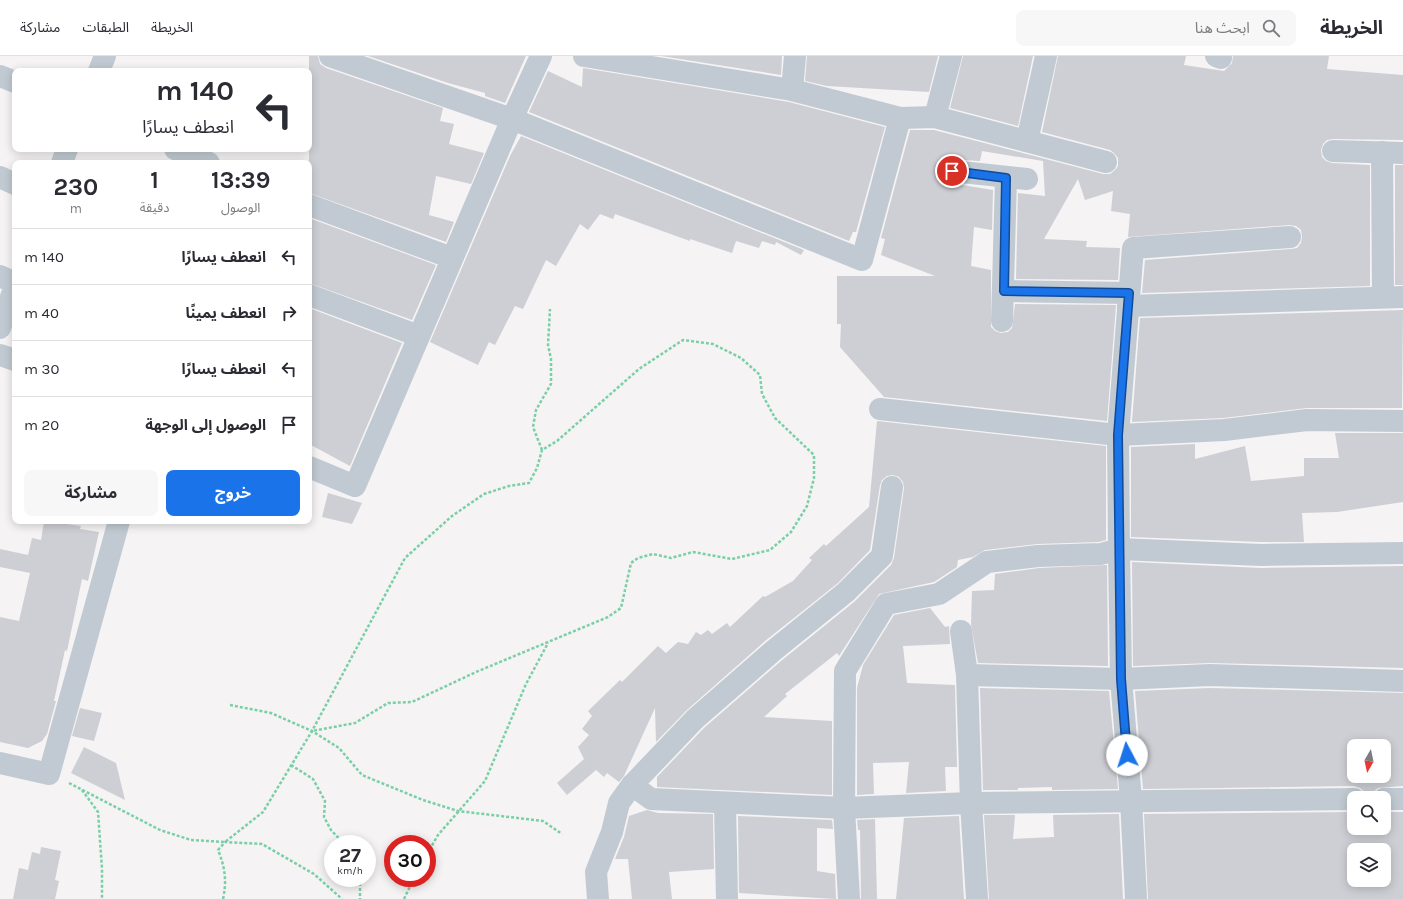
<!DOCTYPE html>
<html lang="ar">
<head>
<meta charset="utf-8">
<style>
  body { margin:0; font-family:Karla,"Noto Sans Arabic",sans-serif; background:#f7f7f7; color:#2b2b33; direction:rtl; height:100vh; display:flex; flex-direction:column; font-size:15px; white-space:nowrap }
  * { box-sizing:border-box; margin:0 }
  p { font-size:13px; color:#7c7c81 }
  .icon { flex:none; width:22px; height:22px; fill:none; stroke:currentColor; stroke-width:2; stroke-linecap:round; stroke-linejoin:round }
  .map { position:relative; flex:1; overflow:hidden; direction:ltr }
  .side { position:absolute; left:12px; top:104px; width:300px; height:364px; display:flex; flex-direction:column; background:#fff; border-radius:8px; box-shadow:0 2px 10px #0003; direction:rtl }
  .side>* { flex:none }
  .guide { position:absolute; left:12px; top:12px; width:300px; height:84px; border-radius:8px; box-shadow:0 2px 10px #0003; direction:rtl; background:#fff; color:#2b2b33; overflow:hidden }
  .needle { width:26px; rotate:189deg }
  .tools { position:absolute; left:1347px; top:683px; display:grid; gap:8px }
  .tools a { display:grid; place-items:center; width:44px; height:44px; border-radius:8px; background:#fff; box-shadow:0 2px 10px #0003; font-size:20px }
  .speed { position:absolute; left:324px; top:779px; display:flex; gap:8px; font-size:20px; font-weight:700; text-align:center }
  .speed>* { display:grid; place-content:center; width:52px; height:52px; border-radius:50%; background:#fff; box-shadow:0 2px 10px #0003; line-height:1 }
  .speed small { font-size:10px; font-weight:400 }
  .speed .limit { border:6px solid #d22; background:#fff; color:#111 }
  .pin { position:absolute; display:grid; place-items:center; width:34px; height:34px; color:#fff; margin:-17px; border:2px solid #fff; border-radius:50%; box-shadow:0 1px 4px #0007 }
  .me { position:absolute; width:44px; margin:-22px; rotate:355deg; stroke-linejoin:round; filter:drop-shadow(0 0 3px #0008) }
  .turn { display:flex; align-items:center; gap:14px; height:84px; padding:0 12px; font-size:18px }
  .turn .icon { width:52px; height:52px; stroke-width:2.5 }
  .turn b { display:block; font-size:28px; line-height:34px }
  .eta { display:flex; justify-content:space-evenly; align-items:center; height:68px; text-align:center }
  .eta b { font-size:24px; font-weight:700; line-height:28px }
  .cta { display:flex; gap:8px; margin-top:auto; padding:8px 12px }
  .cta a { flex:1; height:46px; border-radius:8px; background:#1a73e8; color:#fff; font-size:16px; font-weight:700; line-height:46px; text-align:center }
  .cta a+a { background:#f7f7f7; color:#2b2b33 }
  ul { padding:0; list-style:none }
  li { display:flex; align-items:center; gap:12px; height:56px; padding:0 12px; border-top:1px solid #e1e1e2 }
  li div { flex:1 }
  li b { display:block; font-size:15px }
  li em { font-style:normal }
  header { display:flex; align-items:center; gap:24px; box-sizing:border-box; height:56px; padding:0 20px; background:#fff; border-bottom:1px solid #e1e1e2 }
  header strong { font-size:19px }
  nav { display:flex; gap:22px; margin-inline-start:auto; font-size:14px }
  .search { width:280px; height:36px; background:#f7f7f7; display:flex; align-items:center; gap:10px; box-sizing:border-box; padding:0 14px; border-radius:8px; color:#7c7c81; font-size:15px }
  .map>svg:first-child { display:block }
</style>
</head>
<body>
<header>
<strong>الخريطة</strong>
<div class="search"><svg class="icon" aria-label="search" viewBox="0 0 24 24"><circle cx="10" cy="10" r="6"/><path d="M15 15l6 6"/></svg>ابحث هنا</div>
<nav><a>الخريطة</a><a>الطبقات</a><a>مشاركة</a></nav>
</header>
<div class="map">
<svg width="1403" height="843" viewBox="0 0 1403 843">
  <rect width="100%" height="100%" fill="#f5f3f3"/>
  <g fill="#cdcfd5" fill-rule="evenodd">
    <path d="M309,0H318L320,8L326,12L443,52L440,65L454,68L449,88L484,97L471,128L436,120L429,159L454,166L446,186L309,137Z"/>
    <path d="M368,0H526L505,47L485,40V37L448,27Z"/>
    <path d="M661,0H782L781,19Z"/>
    <path d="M807,0H938L929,36L827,30L805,25Z"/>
    <path d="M963,0H1033L1018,70L950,52Z"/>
    <path d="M1058,0H1186L1184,9L1224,15L1232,7L1233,0H1329L1327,13L1403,19V84L1333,83L1327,84L1323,88L1321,94L1322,101L1326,105L1332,107L1370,109V230L1142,237L1145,204L1291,193L1297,192L1301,187L1302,181L1301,174L1296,170L1289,169L1128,181L1130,158L1111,155L1113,135L1085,144L1078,123L1044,183L1087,185L1086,191L1120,192L1118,224L1016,223L1018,137L1045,140L1043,105L982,95L980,105L947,103L942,108L940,114V120L944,125L950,127L993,134L992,174L974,171L971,210L991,214V271L995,275L1001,277L1008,276L1012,272L1015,248L1116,249L1107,365L884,341L840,291L841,268H837V220H935L881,199L885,183L881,182L910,74H934L1103,118H1110L1115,114L1118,110V102L1114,97L1110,94L1042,76Z"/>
    <path d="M583,12L789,46L885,71L856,176H853L849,185L529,56L548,15L582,31Z"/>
    <path d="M521,80L804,194L801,199L776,186L775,189L762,185L759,192L736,185L732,197L690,183V185L615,158L613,163L600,158L588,174L580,168L556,210L546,204L523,253L515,250L495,289L489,286L478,309L430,286L510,100Z"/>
    <rect x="1395" y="109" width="8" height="120"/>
    <path d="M309,162L436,209L412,264L309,227Z"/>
    <path d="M309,252L402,287L350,410L309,388Z"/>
    <path d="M1403,254L1402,352H1307L1223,362L1132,366L1140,262Z"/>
    <path d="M877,365L1106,390V484L1099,486L1037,488L985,494L973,501L958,504L957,511L934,526L879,538L839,600L837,597L785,638L787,640L764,661L832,665V739L657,731V721L704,672L781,605L854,546L891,509L894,502L904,432L903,426L899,421L893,419L887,420L882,424L880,429L870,494L838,527L765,585L687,654L656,686L655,652L624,720L619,726L607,717L604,721L596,714L567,739L557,727L584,703L578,691L589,679L582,673L592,660L588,655L620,624L622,626L658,590L666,597L678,586L688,588L696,576L701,579L708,574L712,578L727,567L730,571L763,540L765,541L793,525L812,504L809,502L824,488L826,490L869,451Z"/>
    <path d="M1335,377H1403V446L1337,456L1302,457L1304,486H1261L1131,481V391L1195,388V403L1245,390L1251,425L1304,420V402H1339Z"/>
    <path d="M328,437L362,447L352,468L322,461Z"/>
    <path d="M44,465L81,470L80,473L99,476L88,525L82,523L67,595L65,594L54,645H56L47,678L42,685L28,692L0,686V561L19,565L30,517L0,511V493L28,499L32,482L41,484Z"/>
    <path d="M1132,506L1261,512L1403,510V612L1210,607L1133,610Z"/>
    <path d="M1107,509L1108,610L978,607L971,569L972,535L994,534L995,518L1039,512Z"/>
    <path d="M930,552L945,571L949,570L950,588L903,590L907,627L955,629L957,711H945L946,735L906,737L909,706L873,707L874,738L857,739V632L863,609L894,559Z"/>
    <path d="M980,632L1109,635L1118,733L1052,734V731L1018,732V734H983Z"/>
    <path d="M1210,632L1403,637V730L1378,732L1373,736L1372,742H1366L1365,736L1360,732L1354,730L1143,733L1135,635ZM1354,690H1384V720H1354Z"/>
    <path d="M80,652L102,657L94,685L72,680Z"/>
    <path d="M84,691L116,707L125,744L71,717Z"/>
    <path d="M647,754L658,757L713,758L714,813L669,816L672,843H632L628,803H615L624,781L629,760Z"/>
    <path d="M1354,756V772H1384V756H1403V843H1148L1144,758ZM1354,794H1384V824H1354Z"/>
    <path d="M1119,758L1123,843H989L984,759H1015L1013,783L1054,781L1053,759Z"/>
    <path d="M738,760L832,764L833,773L817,772V815L835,818L836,843L739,837Z"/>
    <path d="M959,760L964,843H896L904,762Z"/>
    <path d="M875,763L877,843H861L860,774H858L857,764Z"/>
    <path d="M41,791L61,795L55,824L59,825L55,843H13L19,812L28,814L32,796L40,798Z"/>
  </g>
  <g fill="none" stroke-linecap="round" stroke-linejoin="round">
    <g stroke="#7ad0a6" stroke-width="2.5" stroke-dasharray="3 2" stroke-linecap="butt">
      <path d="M542,394L533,371L536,354L551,328V303L548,289L550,253"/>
      <path d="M230,649L271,657L312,675L339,692L362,719L423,744L458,755L543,765L562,778"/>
      <path d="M291,709L313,723L325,745L324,761L331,774L344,788"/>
      <path d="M69,727L160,774L191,784L225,786L263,756L312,675L405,502L452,460L484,438L509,430L529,427L537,412L542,394L557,385L639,313L683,284L713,288L741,302L760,319L762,338L775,362L814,399V422L807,450L791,476L770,494L732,503L693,496L671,502L653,498L638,502L631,507L621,552L608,561L476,616L412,646L388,647L355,667L312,675"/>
      <path d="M82,734L98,756L102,813V843"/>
      <path d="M427,798L438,779L485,725L526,628L548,587"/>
      <path d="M360,822V843"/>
      <path d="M223,843C227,825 225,811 218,794L225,786L262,788L314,818L342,843"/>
      <path d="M404,843L414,822"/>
    </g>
    <g stroke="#c1cad2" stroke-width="22">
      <path d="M330,0L512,63L862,204L900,62"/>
      <path d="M584,0L792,34L900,62L935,61L1106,106"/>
      <path d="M1216,0L1221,2"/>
      <path d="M99,15L105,0"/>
      <path d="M0,20L15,26"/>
      <path d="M792,34L795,0"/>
      <path d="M935,61L951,0"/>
      <path d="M1027,85L1046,0"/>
      <path d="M175,93L209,107"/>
      <path d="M1333,95L1403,97"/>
      <path d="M1382,96L1383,241"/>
      <path d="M62,107L67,93"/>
      <path d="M952,115L1027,123"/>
      <path d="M0,121L15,128"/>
      <path d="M309,149L452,202"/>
      <path d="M0,220L15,227"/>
      <path d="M1004,235L1129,237"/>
      <path d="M309,239L419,280"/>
      <path d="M1128,250L1403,241"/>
      <path d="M1002,265L1006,122"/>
      <path d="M0,272L15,230"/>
      <path d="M0,299L15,304"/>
      <path d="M880,353L1118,379L1224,374L1307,364L1403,365"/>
      <path d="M309,411L355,430L512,63L541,0"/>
      <path d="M961,575L967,619L971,747L977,843"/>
      <path d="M967,619L1121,623L1210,619L1403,625"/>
      <path d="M0,707L49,718L119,465"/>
      <path d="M632,729L651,743L844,752L971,747L1354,743"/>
      <path d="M1384,743H1403"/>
      <path d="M725,747L727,843"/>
      <path d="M598,843L596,816L612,776L619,747L632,729L695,663L773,595L846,536L882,500L892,431"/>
      <path d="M849,843L844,752L845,615L886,548L939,538L987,506L1038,500L1101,498L1119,493L1261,499L1403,497"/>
      <path d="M1136,843L1131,744L1121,623L1119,493L1118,379L1133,192L1290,181"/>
    </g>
  </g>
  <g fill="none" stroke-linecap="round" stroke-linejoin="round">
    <g stroke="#114b97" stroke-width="10">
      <path id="route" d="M952,115L1006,122L1004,235L1129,237L1118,379L1121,623L1127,699"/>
    </g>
    <use href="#route" stroke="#1a73e8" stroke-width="7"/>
  </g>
</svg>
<div class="tools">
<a><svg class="needle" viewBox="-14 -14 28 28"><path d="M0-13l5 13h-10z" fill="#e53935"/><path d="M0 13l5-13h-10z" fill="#7c7c81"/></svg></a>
<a><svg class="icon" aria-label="search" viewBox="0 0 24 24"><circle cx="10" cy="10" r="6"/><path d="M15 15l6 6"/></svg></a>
<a><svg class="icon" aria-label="layers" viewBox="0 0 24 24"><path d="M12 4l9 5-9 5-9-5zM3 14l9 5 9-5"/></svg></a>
</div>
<div class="speed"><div>27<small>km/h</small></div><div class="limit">30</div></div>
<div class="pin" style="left:952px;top:115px;background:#d93025"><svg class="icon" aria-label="arrive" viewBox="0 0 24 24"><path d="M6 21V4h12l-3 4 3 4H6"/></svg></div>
<svg class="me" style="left:1127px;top:699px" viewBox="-20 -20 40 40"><circle r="19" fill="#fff"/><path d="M0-13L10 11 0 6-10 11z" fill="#1a73e8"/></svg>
<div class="guide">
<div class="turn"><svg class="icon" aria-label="left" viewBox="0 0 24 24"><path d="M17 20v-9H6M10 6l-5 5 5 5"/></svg><div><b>140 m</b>انعطف يسارًا</div></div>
</div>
<section class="side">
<div class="eta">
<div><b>13:39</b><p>الوصول</p></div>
<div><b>1</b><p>دقيقة</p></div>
<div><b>230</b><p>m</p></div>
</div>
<ul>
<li><svg class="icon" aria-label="left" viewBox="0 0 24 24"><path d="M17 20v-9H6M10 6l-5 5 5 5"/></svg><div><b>انعطف يسارًا</b></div><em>140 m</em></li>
<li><svg class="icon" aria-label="right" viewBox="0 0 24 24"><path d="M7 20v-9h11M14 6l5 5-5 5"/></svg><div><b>انعطف يمينًا</b></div><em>40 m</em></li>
<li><svg class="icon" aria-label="left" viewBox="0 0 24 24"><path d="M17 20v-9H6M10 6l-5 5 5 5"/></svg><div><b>انعطف يسارًا</b></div><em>30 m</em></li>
<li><svg class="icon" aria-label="arrive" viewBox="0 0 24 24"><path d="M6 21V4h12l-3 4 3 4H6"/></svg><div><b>الوصول إلى الوجهة</b></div><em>20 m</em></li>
</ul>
<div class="cta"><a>خروج</a><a>مشاركة</a></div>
</section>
</div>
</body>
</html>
